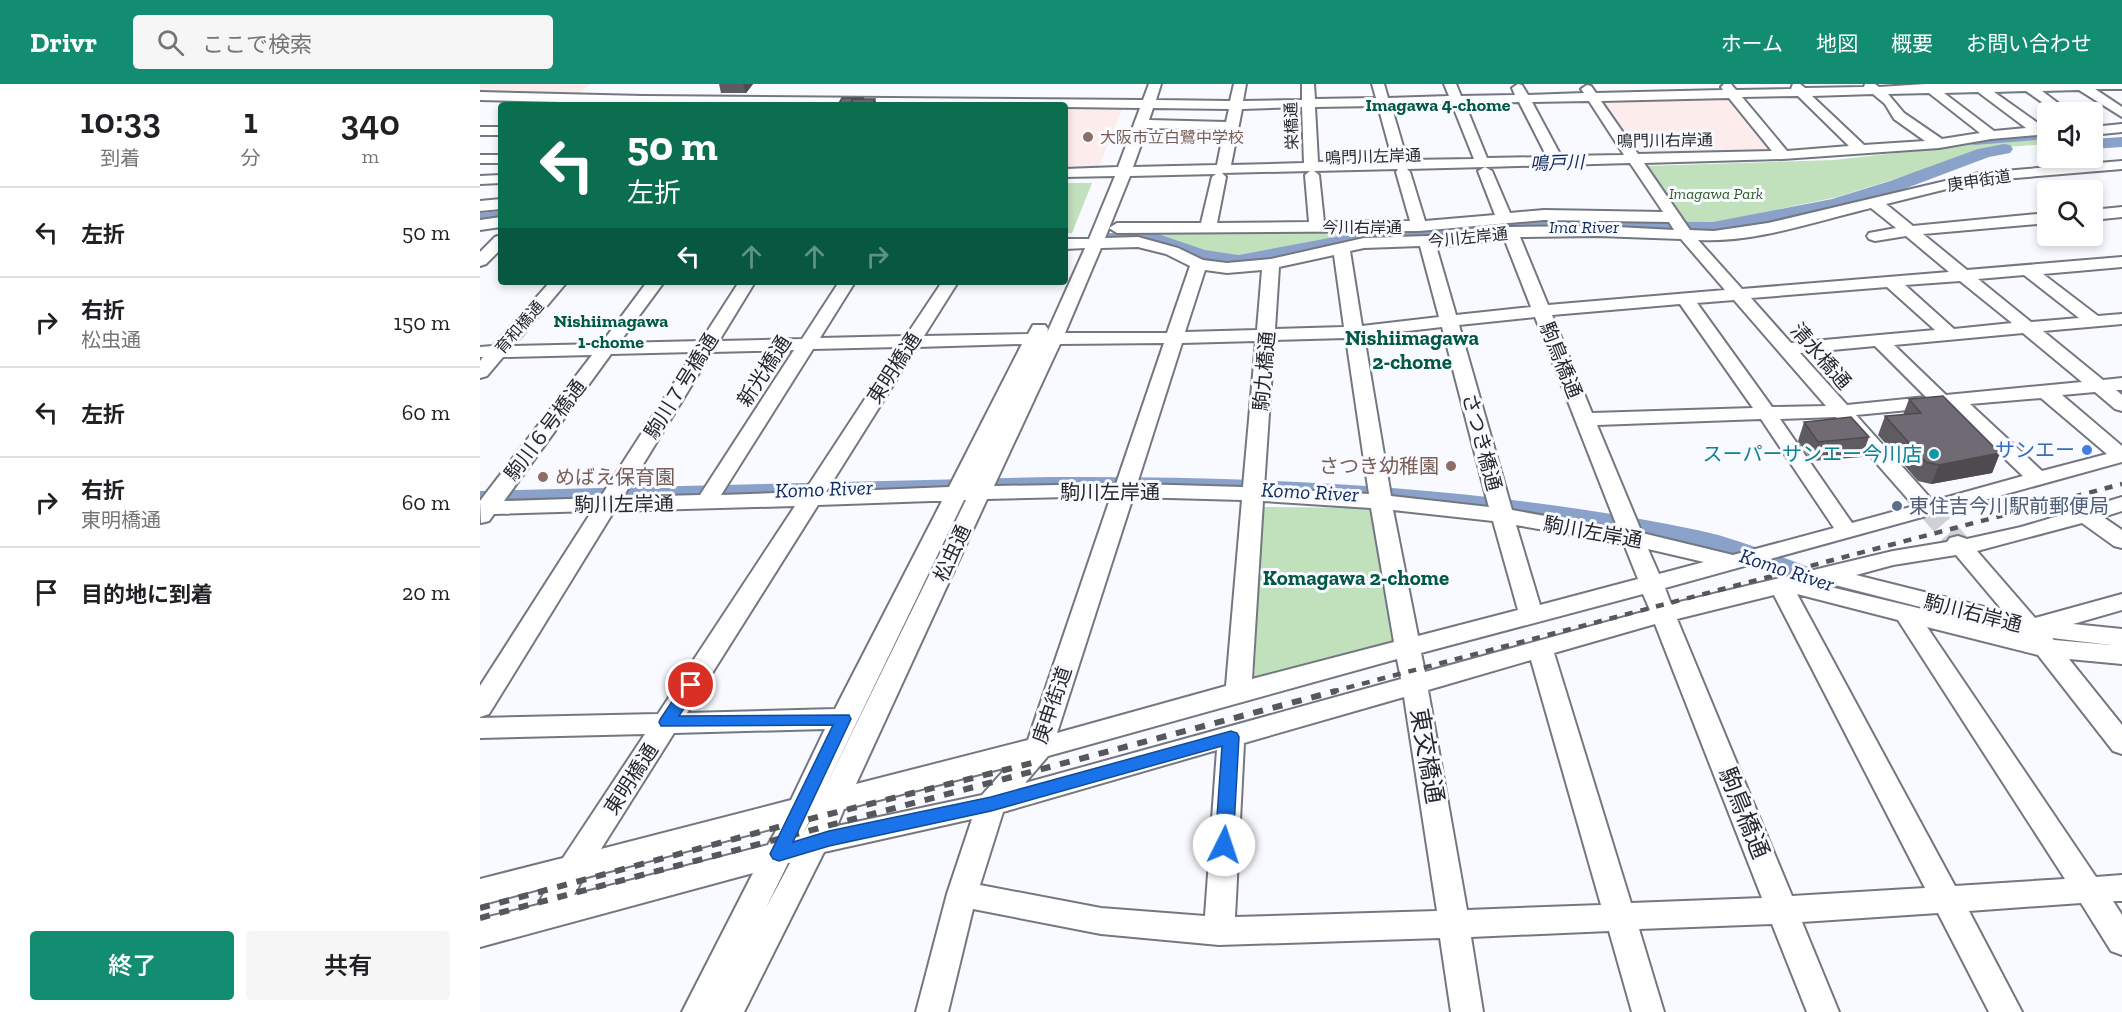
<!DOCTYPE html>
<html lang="ja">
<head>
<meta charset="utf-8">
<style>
  body { margin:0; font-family:"Zilla Slab","Noto Sans JP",serif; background:#f6f6f6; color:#202124; height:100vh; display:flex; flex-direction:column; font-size:22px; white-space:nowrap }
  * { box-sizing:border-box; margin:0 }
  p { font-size:20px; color:#757577 }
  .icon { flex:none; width:33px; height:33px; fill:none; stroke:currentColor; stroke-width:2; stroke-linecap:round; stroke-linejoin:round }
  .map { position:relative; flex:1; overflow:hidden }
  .side { display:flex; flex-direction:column; background:#fff; width:480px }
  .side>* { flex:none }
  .banner { position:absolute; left:18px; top:18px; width:570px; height:183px; border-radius:6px; box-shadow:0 3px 9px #0003; background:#0b6e4f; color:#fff; overflow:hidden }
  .fabs { position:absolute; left:1557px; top:18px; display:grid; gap:12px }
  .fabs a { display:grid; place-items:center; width:66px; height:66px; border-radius:6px; background:#fff; box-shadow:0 3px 9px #0003; font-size:30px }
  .pin { position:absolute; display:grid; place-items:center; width:51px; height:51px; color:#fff; margin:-26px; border:3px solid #fff; border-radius:50%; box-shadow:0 2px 6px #0007 }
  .me { position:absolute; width:66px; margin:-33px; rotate:4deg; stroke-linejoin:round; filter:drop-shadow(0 0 4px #0008) }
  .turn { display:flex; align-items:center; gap:21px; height:126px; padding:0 30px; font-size:27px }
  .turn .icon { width:78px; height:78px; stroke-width:2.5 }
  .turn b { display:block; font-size:42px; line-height:51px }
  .lanes { display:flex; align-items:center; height:57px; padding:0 30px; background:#0003; justify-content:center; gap:30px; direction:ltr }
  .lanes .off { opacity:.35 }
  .eta { display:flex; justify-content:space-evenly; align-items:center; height:102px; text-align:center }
  .eta b { font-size:36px; font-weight:600; line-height:42px }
  .action { display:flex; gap:12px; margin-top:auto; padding:12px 30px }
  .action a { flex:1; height:69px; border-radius:6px; background:#138d71; color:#fff; font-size:24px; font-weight:600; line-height:69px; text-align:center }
  .action a+a { background:#f6f6f6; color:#202124 }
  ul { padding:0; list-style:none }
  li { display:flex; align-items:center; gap:18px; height:90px; padding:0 30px; border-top:2px solid #e0e0e0 }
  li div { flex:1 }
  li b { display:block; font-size:22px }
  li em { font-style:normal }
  header { display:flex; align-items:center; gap:36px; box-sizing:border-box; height:84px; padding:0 30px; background:#138d71; color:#fff }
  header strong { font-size:28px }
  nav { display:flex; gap:33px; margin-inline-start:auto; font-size:21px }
  .search { width:420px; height:54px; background:#f6f6f6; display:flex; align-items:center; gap:15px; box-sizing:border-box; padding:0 21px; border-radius:6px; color:#757577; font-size:22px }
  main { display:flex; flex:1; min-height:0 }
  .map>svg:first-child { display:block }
</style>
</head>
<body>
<header>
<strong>Drivr</strong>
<div class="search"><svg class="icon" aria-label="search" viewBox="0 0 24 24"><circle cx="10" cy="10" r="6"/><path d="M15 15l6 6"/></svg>ここで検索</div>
<nav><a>ホーム</a><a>地図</a><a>概要</a><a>お問い合わせ</a></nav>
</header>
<main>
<section class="side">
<div class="eta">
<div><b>10:33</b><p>到着</p></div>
<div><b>1</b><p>分</p></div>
<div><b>340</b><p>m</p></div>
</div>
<ul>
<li><svg class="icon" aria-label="left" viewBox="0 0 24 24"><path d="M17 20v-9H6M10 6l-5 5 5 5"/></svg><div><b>左折</b></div><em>50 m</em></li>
<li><svg class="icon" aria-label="right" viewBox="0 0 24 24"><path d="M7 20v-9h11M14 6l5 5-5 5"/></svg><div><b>右折</b><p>松虫通</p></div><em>150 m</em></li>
<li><svg class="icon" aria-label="left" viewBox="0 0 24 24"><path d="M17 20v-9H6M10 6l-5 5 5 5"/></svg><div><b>左折</b></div><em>60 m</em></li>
<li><svg class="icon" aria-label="right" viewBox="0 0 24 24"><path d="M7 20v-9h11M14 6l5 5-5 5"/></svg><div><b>右折</b><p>東明橋通</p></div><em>60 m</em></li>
<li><svg class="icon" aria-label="arrive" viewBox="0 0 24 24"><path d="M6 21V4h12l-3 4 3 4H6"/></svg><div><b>目的地に到着</b></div><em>20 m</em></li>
</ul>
<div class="action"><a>終了</a><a>共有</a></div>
</section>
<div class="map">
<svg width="1642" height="928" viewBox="0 0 1642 928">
  <rect width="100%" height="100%" fill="#f9faff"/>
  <g fill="#fdecec">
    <path d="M0,0H110L98,11H0Z"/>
    <path d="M1249,13L1297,67L1157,71L1119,15Z"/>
    <path d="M450,20L644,21L618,85L585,86V21Z"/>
  </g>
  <g fill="#c1e0bc">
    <path d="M1567,52V60L1514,64L1357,113L1232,139L1204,141L1166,82L1354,76Z"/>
    <path d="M585,99H612L592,149H585Z"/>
    <path d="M939,145L940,149L880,150L751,172C719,172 695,153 664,149Z"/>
    <path d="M783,423L898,424L928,557L774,597Z"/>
  </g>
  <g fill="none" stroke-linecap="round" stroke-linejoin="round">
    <g fill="#8aa2ca" fill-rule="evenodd">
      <path d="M1568,45V55L1495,61L1489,60L1486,56L1489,52L1495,51Z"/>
      <path d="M1642,53V63L1612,65V55Z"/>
      <path d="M1524,60L1530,61L1533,65L1530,69L1509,73L1424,105L1362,124L1233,150L1032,149L966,158L894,160L860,164L758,183L739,182L711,175L672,161L629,157L626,153L629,149H675L725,166L758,171L860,152L894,148L966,146L1032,137L1233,138L1352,115L1410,97L1498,65Z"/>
      <path d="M21,127V139L0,141V129Z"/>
      <path d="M570,393C787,392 1004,402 1217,446C1266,456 1310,478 1358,493C1408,509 1461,518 1512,533L1516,540L1512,547L1501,551L1340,508L1217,464L1063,438L907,419L803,412L629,409L0,423V407Z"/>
    </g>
    <path stroke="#cfd0d5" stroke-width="22" stroke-dasharray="22 11" stroke-linecap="butt" d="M1448,424L1478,459"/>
    <g stroke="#737781" stroke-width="4">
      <g id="minor">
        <path d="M669,0H681L676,16L750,17L754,0H766L763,17L822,16V0H834L835,15L896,14L892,0H904L908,14L969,12L964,0H976L981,12L1035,11L1032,4L1038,0L1042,1L1048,11L1104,9L1101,5L1107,1L1111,2L1116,9L1243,6L1241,3L1244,0H1251L1256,6L1311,5L1313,0H1320L1325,4L1384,3L1385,0H1395L1399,3L1446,0H1642V5H1615L1642,23V33L1599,6L1562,7L1590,28H1576L1546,7L1514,8L1562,42H1568V50L1511,55L1459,64L1303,75L1164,79L1210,146L1234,147L1288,139L1499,89L1642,77V85L1499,97L1406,120L1433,142L1568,129V139L1443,150L1487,186L1642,173V183L1563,190L1618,232L1642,230V240L1563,247L1623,296L1642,294V306H1636L1642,311V327L1635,325L1615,308L1582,311L1642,362V378L1185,504L1191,520L1413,467L1467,458L1470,454L1478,452L1487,455L1541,443L1642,413V427L1623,433L1642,446V464L1634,462L1602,439L1497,467L1555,534L1642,510V526L1593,540L1642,545V580L1589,575L1642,641V670L1633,667L1558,571L1447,543L1616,793L1642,791V817H1633L1642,831V871L1631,867L1601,819L1489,827L1542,928H1509L1458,829L1322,838L1359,928H1327L1292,840L1159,845L1184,928H1152L1129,847L991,853L1003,928H971L960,854L739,861L621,850L493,825L468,928H436L467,810L492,735L344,768L264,928H202L273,789L0,863V835L58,821L67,803L0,821V795L83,774L165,650L0,654V634L178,630L315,422L134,427L9,630L0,633V602L112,427L14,430L9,437L1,439L0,417L112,271L23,273L7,292L0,294V277L3,273H0V263L13,262L70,198H87L33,262L121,260L167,198H184L139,259L221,257L259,198H275L239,257L322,255L359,198H375L340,254L426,252L462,198H478L444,252L548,250L553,241H565L568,245L567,249L605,164L585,165V155H609L635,92L585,93V85L638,83L660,24L585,23V21L163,20L0,16V8L163,12L663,16ZM1498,8L1546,44L1514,47L1464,9ZM1449,9L1500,49L1462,55L1424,29L1408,10ZM1393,10L1405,20L1414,35L1445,57L1384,61L1332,12ZM1318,12L1369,62L1307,67L1262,13ZM1249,14L1292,67L1158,70L1121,17ZM1109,17L1144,71L1081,72L1052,18ZM1039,18L1067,73L1007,74L985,20ZM972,20L994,75L927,76L911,21ZM898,22L913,77L838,78L835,23ZM822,23L824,79L751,81L762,25ZM673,24L749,25L746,38L669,36ZM667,44L744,46L737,81L653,83ZM1150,79L1183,128L1064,126L1030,129L1012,87L1005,83ZM1005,83L998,87L1015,131L945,137L930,88L927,85ZM918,85L916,88L930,137L844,138L839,91L834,87ZM830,87L825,91L829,138L737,139L746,93L742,89ZM736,90L732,93L721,139H637L629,144L650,92ZM1391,124L1416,144L1389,149L1387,152L1389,155L1395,157L1426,152L1469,188L1262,205L1218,156C1276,159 1336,137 1391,124ZM1064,136L1189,138L1194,146L1118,142L1030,143L980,151L884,154L791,175L747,179L723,176L698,164L658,153L625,154L629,144L637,149L939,147ZM1118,152L1201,155L1245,206L1068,221L1040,153ZM1024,154L1051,223L976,231L956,162L980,161ZM940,162L959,233L882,242L870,167L884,164ZM658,163L686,170L710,182L687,249H585L621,164ZM854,171L864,243L795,245L799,183ZM725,186L747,189L782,186L777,246L705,248ZM1544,191L1599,234L1551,238L1498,195ZM1480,197L1532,239L1474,245L1425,201ZM1407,203L1455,246L1311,259L1271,214ZM1254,216L1346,322L1292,323L1217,219ZM1200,220L1273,324L1112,329L1072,231ZM1055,233L1138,445L1032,426L979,241ZM962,243L1008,420L1009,423L911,412L884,252ZM1543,249L1602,298L1466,311L1414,261ZM866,254L889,410L784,404L794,256ZM776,257L763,403L657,400L702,259ZM684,259L636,400L514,402L580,260ZM542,260L469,403L346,408L437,263ZM1395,262L1446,313L1367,321L1320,269ZM419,263L324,408L241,411L333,265ZM314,266L220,411L143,413L232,268ZM214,268L120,414L24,417L131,270ZM1561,314L1627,370L1562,387L1490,320ZM1470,322L1543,392L1453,417L1376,331ZM1356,333L1434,422L1372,439L1300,335ZM1281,335L1354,444L1253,471L1162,449L1117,341ZM631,412L548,656L376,700L507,415ZM653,413L762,416L746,602L577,649ZM484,416H486L343,708ZM451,417H462L355,625L207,629L338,421ZM783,417L891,424L914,558L772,595ZM913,426L1013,437L1038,526L938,552ZM1036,441L1144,460L1158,495L1060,521ZM1168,465L1224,478L1179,490ZM1476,471L1524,528L1376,491L1413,481ZM1347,499L1542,549L1338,500ZM1163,510L1170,526L945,588L941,569ZM1317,510L1418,536L1585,795L1475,802ZM1294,511L1445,804L1312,812L1197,535ZM1175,540L1282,814L1151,819L1074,569ZM1572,554L1631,561L1574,556ZM917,575L921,595L545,699L568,672ZM1051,576L1121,821L987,826L948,606ZM924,613L957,827L755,833L764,659ZM345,645L311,716L121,765L194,649ZM737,666L725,832L621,824L500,801L523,728ZM527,683L502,711L357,742L364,725ZM331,734H332L322,751ZM298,743L288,761L94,811L103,794ZM308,779H310L286,824Z"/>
        <path d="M1642,40V48L1612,51V43Z"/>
        <rect x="0" y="43" width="21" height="8"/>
        <rect x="0" y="71" width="21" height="8"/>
        <path d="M21,91V99L0,100V92Z"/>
        <path d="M21,115V125L0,127V117Z"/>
        <path d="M1642,123V133L1612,136V126Z"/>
        <path d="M21,133V143L0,146V136Z"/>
        <path d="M21,151V165L6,180L0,182V168L15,153Z"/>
      </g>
    </g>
    <use href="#minor" fill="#fff" fill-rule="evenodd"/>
    <path stroke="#56575b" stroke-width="4.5" stroke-dasharray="8 8" stroke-linecap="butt" d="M851,608L1642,400"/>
    <g stroke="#56575b" stroke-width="6" stroke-dasharray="10 10" stroke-linecap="butt">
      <path d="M0,824L302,742L560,677"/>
      <path d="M0,834L856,607"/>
    </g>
  </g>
  <g fill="#5f5b63">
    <path d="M239,0H273L266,9H241Z"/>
    <path d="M1429,315L1520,369L1512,389L1451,400L1438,397L1398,351L1405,332L1423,331Z"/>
    <path d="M1324,338L1389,353L1382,373L1332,377L1318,357Z"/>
  </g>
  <g fill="#4e4a50">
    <path d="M263,0H273L266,9Z"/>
    <path d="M395,15L397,21H392Z"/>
    <path d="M1520,369L1512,389L1451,400L1459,381Z"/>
  </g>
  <g fill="#6f6a73" stroke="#4e4a50" stroke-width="1.5">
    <path d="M362,14H383L382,15H373L370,21H358Z"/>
    <path d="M373,15H395L392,21H370Z"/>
    <path d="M1463,312L1520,369L1459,381L1446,378L1405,332L1441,329L1429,315Z"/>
    <path d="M1371,333L1389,353L1338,358L1324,338Z"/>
  </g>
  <path fill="#1a73e8" stroke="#114b97" stroke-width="1.5" d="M211,595L217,597L219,601L199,632L369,631L371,635L313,758L349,747L511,713L751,647L757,649L759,653L753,761L750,766L744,768L738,766L735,761L742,662L511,727L349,762L299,777L293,775L290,770L353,641L181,642L179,638L181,634L206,597Z"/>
  <g fill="#8d6e63" stroke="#f9faff" stroke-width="2">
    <circle cx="608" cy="53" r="6"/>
    <circle cx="971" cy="382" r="6"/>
    <circle cx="63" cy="393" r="6"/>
  </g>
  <circle fill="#3f7fe0" stroke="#f9faff" stroke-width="2" cx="1607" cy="366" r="6"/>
  <circle fill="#0f9aa8" stroke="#f9faff" stroke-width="2" cx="1454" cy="370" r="6"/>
  <circle fill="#5c6f8a" stroke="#f9faff" stroke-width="2" cx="1417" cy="422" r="6"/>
  <g text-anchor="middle" stroke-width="6" stroke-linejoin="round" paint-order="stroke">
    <g font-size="16" fill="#26282b" stroke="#f9faff">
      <text transform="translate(811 42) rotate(-92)" y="6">栄橋通</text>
      <text transform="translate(1185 56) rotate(-1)" y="6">鳴門川右岸通</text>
      <text transform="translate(893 72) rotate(-2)" y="6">鳴門川左岸通</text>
      <text transform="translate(1499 96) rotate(-9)" y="6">庚申街道</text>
      <text x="882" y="149">今川右岸通</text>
      <text transform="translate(988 153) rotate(-6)" y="6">今川左岸通</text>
      <text transform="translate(39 243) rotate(-49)" y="6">育和橋通</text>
    </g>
    <g font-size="16" fill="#785e54" stroke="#f9faff" text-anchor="start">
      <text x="620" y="59">大阪市立白鷺中学校</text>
    </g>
    <g font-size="16" font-style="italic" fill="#2f5d29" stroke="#f9faff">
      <text x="1236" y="115">Imagawa Park</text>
    </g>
    <g font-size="18" font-weight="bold" fill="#005845" stroke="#f9faff">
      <text x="958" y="27">Imagawa 4-chome</text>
      <text x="131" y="243">Nishiimagawa<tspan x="131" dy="21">1-chome</tspan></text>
    </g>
    <g font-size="18" font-style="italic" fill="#0f2a5c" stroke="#f9faff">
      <text transform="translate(1077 79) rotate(-2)" y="6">鳴戸川</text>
      <text x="1104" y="149">Ima River</text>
    </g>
    <g font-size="20" fill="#26282b" stroke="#f9faff">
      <text transform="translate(1341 272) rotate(49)" y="7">清水橋通</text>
      <text transform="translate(1081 276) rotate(68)" y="7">駒鳥橋通</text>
      <text transform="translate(414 284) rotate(-57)" y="7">東明橋通</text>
      <text transform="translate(284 287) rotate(-57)" y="7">新光橋通</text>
      <text transform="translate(784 287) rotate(-85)" y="7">駒九橋通</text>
      <text transform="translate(201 302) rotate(-58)" y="7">駒川７号橋通</text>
      <text transform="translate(65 346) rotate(-53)" y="7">駒川６号橋通</text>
      <text transform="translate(1002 358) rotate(75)" y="7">さつき橋通</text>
      <text x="630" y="415">駒川左岸通</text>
      <text transform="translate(144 420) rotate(-1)" y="7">駒川左岸通</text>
      <text transform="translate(1113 448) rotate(10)" y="7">駒川左岸通</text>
      <text transform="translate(472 469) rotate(-65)" y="7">松虫通</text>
      <text transform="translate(1493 529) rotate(14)" y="7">駒川右岸通</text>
      <text transform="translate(572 621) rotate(-71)" y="7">庚申街道</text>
      <text transform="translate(151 695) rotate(-57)" y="7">東明橋通</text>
    </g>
    <g font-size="20" fill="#366cbe" stroke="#f9faff" text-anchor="end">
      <text x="1595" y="373">サンエー</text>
    </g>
    <g font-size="20" fill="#0d838f" stroke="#f9faff" text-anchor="end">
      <text x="1442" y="377">スーパーサンエー今川店</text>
    </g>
    <g font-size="20" fill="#785e54" stroke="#f9faff" text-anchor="end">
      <text x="959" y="389">さつき幼稚園</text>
      <text x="75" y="400" text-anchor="start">めばえ保育園</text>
    </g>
    <g font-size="20" fill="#4e5e75" stroke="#f9faff" text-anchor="start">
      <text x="1429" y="429">東住吉今川駅前郵便局</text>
    </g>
    <g font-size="21" font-weight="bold" fill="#005845" stroke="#f9faff">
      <text x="932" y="261">Nishiimagawa<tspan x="932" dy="24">2-chome</tspan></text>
      <text x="876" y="501">Komagawa 2-chome</text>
    </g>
    <g font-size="21" font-style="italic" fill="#0f2a5c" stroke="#f9faff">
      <text transform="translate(344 405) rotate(-2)" y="7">Komo River</text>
      <text transform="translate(830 408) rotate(3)" y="7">Komo River</text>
      <text transform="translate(1307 486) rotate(18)" y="7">Komo River</text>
    </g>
    <g font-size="24" fill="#26282b" stroke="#f9faff">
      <text transform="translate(947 672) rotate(80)" y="8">東交橋通</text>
      <text transform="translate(1264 729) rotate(68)" y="8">駒鳥橋通</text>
    </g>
  </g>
</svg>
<div class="fabs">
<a><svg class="icon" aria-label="sound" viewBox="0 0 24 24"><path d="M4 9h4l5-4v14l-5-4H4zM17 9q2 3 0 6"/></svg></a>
<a><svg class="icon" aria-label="search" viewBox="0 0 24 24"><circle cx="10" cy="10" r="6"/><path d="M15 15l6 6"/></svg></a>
</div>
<div class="pin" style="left:211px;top:601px;background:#d93025"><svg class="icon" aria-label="arrive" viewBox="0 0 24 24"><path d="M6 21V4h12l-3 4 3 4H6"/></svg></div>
<svg class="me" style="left:744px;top:761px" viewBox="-20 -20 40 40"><circle r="19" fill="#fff"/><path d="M0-13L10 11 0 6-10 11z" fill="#1a73e8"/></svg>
<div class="banner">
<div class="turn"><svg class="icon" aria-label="left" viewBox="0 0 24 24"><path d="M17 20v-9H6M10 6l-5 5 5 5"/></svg><div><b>50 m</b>左折</div></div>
<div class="lanes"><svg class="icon" aria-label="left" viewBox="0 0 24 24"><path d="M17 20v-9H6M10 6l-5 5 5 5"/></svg><svg class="icon off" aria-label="ahead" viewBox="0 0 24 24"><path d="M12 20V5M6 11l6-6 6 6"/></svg><svg class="icon off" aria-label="ahead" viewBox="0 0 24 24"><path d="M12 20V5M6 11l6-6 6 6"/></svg><svg class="icon off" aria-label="right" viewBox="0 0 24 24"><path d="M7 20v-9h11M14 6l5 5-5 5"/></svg></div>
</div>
</div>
</main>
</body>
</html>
